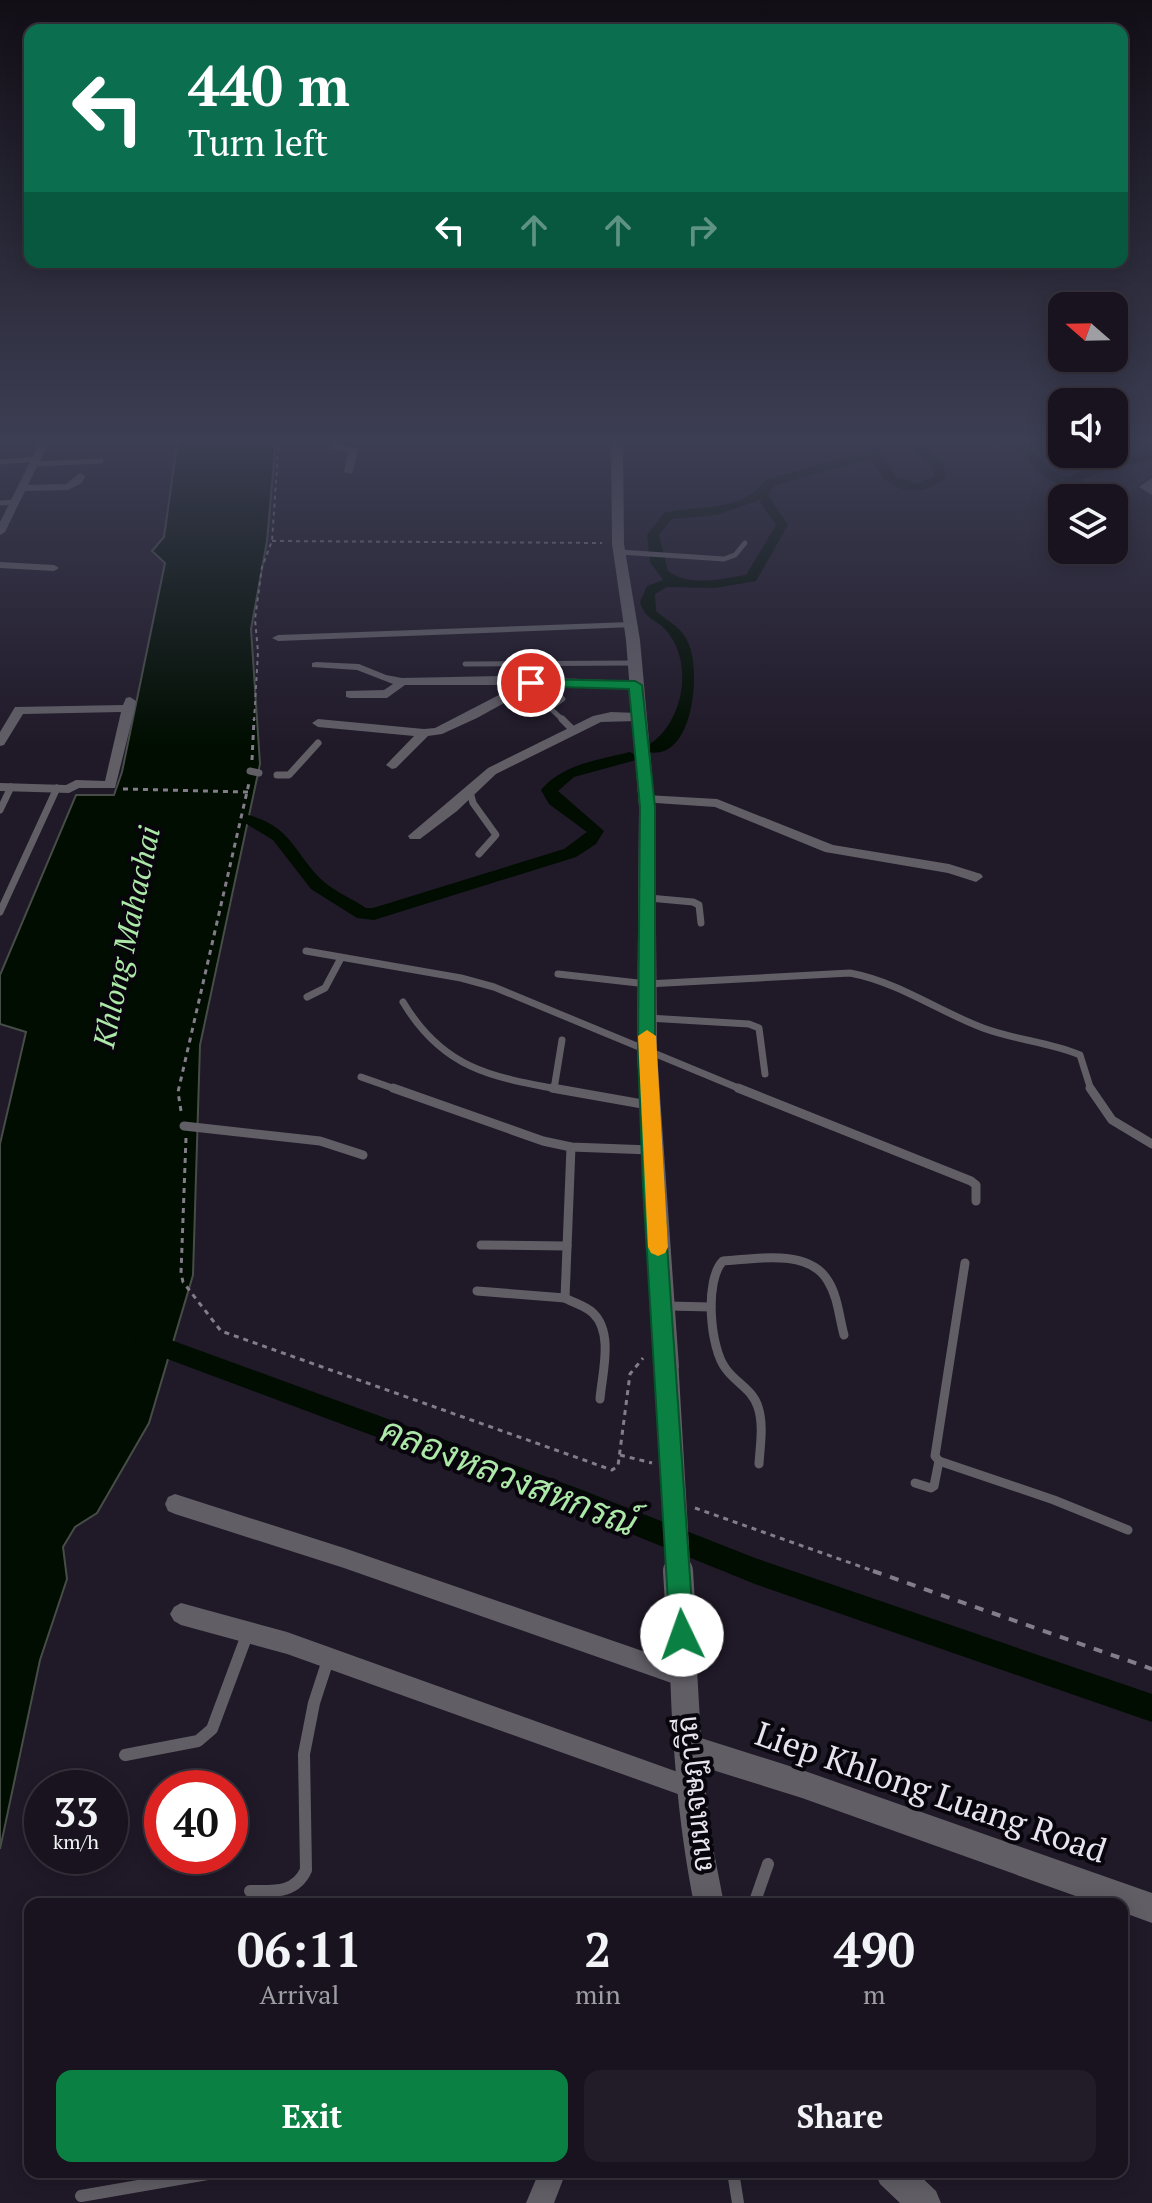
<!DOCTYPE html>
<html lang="en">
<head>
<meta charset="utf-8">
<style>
  body { margin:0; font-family:"PT Serif",Sarabun,serif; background:#211c27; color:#f1f3f6; height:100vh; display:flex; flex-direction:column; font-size:30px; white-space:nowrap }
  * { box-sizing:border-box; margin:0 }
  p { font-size:26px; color:#9f9ea4 }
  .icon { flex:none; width:44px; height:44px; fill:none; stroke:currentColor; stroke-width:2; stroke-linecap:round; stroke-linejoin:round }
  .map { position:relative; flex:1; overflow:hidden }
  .side { position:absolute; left:24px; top:1898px; width:1104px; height:280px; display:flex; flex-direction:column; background:#18131e; border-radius:16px; box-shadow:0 4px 20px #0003,0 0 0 2px #36323c }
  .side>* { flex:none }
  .guide { position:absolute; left:24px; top:24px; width:1104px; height:244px; border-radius:16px; box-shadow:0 4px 20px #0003,0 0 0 2px #36323c; background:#0b6e4f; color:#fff; overflow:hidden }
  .needle { width:52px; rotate:290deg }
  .fabs { position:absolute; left:1048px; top:292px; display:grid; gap:16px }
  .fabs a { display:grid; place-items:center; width:80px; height:80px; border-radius:16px; background:#18131e; box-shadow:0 4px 20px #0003,0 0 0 2px #36323c; font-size:40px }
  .speed { position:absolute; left:24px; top:1770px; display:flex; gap:16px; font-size:40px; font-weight:700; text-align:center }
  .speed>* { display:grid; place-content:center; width:104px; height:104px; border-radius:50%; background:#18131e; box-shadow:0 4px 20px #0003,0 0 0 2px #36323c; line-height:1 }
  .speed small { font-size:20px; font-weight:400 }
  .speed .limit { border:12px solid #d22; background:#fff; color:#111 }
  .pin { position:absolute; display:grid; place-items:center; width:68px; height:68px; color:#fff; margin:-34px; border:4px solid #fff; border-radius:50%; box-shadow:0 2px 8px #0007 }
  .me { position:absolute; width:88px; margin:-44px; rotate:357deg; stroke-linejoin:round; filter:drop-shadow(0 0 6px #0008) }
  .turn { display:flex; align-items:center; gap:28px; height:168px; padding:0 32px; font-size:36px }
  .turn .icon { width:104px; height:104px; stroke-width:2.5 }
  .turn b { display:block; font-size:56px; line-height:68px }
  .lanes { display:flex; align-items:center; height:76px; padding:0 32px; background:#0003; justify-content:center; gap:40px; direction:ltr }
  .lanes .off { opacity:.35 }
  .eta { display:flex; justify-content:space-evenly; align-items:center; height:136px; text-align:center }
  .eta b { font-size:48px; font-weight:600; line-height:56px }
  .cta { display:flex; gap:16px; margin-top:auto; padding:16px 32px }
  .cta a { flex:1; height:92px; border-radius:16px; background:#0b8043; color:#fff; font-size:32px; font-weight:600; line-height:92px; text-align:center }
  .cta a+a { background:#211c27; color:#f1f3f6 }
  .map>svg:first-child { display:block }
</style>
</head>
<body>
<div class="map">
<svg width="1152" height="2203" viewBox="0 0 1152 2203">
  <rect width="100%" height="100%" fill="#201928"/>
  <path fill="#000d00" stroke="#464d47" stroke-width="2" d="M178,438H276L267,541L251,629L260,764L200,1045L193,1275L149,1423L97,1513L75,1527L63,1547L67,1579L40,1660L0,1849V1144L26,1032L0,1024V975L76,795H114L122,772L165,563L152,551L164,537Z"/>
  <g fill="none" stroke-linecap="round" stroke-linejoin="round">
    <g fill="#000d00" fill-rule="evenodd">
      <path d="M921,438C942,438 1008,434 1024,444C1041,455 1047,474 1069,478L1083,470L1152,452V460C1133,465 1110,467 1092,475C1084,479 1080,485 1070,485C1041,487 1034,460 1015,449C1000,440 941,442 923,445L943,463L946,477C920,501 884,492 872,459L775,485L768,495L788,525L756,581L715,588L667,587L655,594L656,611C670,623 683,627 690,647C700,676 693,762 647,752V746C682,725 694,668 669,634C660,620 645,621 640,602L647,586L663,580L650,562L647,535L664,513C697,505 745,512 766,479L876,450L880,451L897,478L918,483L934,476L933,467L908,443ZM759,500L776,525L746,575C722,579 689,587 668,571L659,535L672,519L717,515Z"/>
      <path d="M630,752L638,757L636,760L574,777L558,791L604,831L596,844L576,857L374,920L357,918L311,889L273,840L240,820L248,815C292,826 294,854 323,881C335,892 353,899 366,908H373L564,849L587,832L549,804L541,790C562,764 599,760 630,752Z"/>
      <path d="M146,1331L577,1488L755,1558L1152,1694V1722L755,1584L577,1512L138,1348L134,1341L138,1334Z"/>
    </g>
    <g stroke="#837d8a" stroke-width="2" stroke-dasharray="4 4" stroke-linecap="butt">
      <path d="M272,541L602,543"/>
      <path d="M254,721L258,652L255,619L262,567L272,541L279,438"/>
    </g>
    <g stroke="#837d8a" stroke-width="3" stroke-dasharray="5 5" stroke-linecap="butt">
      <path d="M252,760L254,719"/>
      <path d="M123,789L248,792"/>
      <path d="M181,1111L178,1092L249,783"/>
      <path d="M186,1138L181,1273L183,1282L221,1331L612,1470L618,1466L630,1374L643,1358"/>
      <path d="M620,1455L652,1463"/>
      <path d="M695,1508L879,1573"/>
    </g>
    <path stroke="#837d8a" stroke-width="4" stroke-dasharray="9 9" stroke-linecap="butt" d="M873,1571L1152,1669"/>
    <g stroke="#615e66" stroke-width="5">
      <path d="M668,438V444"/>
      <path d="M696,438V442"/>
      <path d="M0,462L37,459"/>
      <path d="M35,464L101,461"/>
      <path d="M0,503L16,502"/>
      <path d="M619,552L724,559L735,555L745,543"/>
      <path d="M465,664L634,663"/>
      <path d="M547,683L563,699L550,708L564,721"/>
      <path d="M526,693L550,708"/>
    </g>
    <g stroke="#615e66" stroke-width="7">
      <path d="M562,719L573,730"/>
      <path d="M250,771L259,773"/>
      <path d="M277,775H289L318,743"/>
      <path d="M470,792L473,803L496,835L479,854"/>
      <path d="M0,810L11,787"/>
      <path d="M649,898L693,902L699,905L701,923"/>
      <path d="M0,912L57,788"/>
      <path d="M306,951L461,978L494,987L743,1090"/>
      <path d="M558,974L647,984L850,973C898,982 938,1011 983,1028C1015,1040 1049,1042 1080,1055L1091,1090"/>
      <path d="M307,997L325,988L341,958"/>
      <path d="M403,1002C443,1069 491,1077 563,1090"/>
      <path d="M648,1018L749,1024L759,1028L765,1074"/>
      <path d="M361,1077L398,1090"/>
      <path d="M554,1089L562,1040"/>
    </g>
    <g stroke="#615e66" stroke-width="9">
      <path d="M393,1088L543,1141L571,1147L651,1150"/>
      <path d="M552,1088L648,1105"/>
      <path d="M738,1088L971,1181L976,1185V1201"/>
      <path d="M1090,1088L1112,1120L1152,1144"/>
      <path d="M184,1126L320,1141L363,1155"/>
      <path d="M481,1245L567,1246"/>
      <path d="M965,1263L935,1456L939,1461L1054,1500L1128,1530"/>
      <path d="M477,1291L565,1298L571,1147"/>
      <path d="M565,1298C574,1303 586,1306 593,1313C614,1333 602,1374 600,1399"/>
      <path d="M668,1306L711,1307"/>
      <path d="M759,1464C760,1446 764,1425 758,1407C753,1390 736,1383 726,1369C710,1349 704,1280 723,1261C754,1259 809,1248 828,1281C838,1297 839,1317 844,1335"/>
      <path d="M915,1483L931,1488L934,1486L939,1461"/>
    </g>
    <g stroke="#615e66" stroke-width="12">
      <path d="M125,1755L198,1741L212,1729L247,1635"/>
      <path d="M250,1891C273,1891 295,1894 306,1870L304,1754L314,1703L328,1660"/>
      <path d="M754,1904L768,1864"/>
      <path d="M733,2172L738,2203"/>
      <path d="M81,2196L219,2172"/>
    </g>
    <g fill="#615e66" fill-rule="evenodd">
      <path d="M42,438H51L28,485L66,484L80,473L85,476L82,483L68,490L25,491L5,532L0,535V522Z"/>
      <path d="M330,438H340L339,444L358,450L352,474L344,472L348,452L331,448Z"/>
      <path d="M1152,478V495L1139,487Z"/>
      <path d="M0,562L54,565L59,568L54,571L0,568Z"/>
      <path d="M630,622L634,623V627L278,641L272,638L278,635Z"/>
      <path d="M316,662L359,664L386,675L402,678L501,676L635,681L641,685L635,689L533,687L477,718L442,734L428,736L396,768L392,769L386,765L414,736L318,727L312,723L318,719L424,729L435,728L518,685H405L387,698H350L346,697V691L384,690L393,684L357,670L312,667V663Z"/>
      <path d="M130,697L136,701L135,708L115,788H79L69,793L0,791V783L66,785L76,780L105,781L121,712L23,714L4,745L0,746V732L15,707L123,705L126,698Z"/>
      <path d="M611,712L638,713L644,717L638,721L601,722L496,774L457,811L420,839H410L408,836L488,768L593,716Z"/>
      <path d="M646,795L717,799L833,845L949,864L981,874L983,877L976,882L948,873L825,852L715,807L641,802L640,799Z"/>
      <path d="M175,1494L344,1548L683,1665L691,1668L694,1676L691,1684L683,1687L344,1568L175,1514L168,1511L165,1504L168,1497Z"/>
      <path d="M181,1603L287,1632L689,1776L697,1779L700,1787L697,1795L689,1798L287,1654L181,1625L174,1621L170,1614L174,1607Z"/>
      <path d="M539,2172H566L554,2203H526Z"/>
    </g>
    <g fill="#615e66" fill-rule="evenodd">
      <path d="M611,438H623L624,544L640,640L655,807L657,1052L679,1367L675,1375L667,1378L659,1375L655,1367L637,1052L639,807L626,640L612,544Z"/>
      <path d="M682,1622L691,1626L695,1635L701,1738L802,1770L1152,1893V1923L1122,1912V1904H1098L802,1798L703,1767L711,1837L724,1904H694C676,1814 671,1726 669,1635L673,1626Z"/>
      <path d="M875,2172H916L936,2191L941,2203H900L880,2184Z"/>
    </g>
    <path stroke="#615e66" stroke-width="23" d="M667,1367L679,1573"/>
    <path stroke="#615e66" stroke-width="30" d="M678,1571L682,1635"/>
  </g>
  <linearGradient id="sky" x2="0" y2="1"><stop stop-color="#120e16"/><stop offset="0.59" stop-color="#3c3e53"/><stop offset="1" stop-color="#3c3e53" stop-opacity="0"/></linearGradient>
  <rect width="1152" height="747" fill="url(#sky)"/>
  <path fill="#0b8043" stroke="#07532c" stroke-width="2" d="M531,679L635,681L642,685L655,807V1052L663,1187L694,1635L690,1643L682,1647L673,1643L670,1635L643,1187L638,1052L640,807L629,689L526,686V680Z"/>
  <path fill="#f59e0b" d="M647,1030L656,1036L668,1247L665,1253L658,1256L651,1253L648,1247L638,1036Z"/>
  <g text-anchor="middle" stroke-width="8" stroke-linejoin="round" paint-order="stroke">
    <g font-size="28" fill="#e8e3ee" stroke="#08060c">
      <text transform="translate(694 1794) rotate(-96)" y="10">ถนนเจษฎาวิถี</text>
    </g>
    <g font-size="30" font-style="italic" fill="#ace8a8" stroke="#08060c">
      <text transform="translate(127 937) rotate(-78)" y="10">Khlong Mahachai</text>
    </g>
    <g font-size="34" fill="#e8e3ee" stroke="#08060c">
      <text transform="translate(931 1792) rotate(19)" y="12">Liep Khlong Luang Road</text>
    </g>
    <g font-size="36" font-style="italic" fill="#ace8a8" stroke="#08060c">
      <text transform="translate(509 1476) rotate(21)" y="13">คลองหลวงสหกรณ์</text>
    </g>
  </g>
</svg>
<div class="fabs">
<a><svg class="needle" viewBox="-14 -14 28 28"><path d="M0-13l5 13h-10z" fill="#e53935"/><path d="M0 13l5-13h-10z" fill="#9f9ea4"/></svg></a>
<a><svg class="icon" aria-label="sound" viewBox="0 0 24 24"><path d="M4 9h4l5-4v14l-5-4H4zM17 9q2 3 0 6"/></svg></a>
<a><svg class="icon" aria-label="layers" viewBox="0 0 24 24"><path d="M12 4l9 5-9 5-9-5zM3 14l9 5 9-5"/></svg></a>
</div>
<div class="speed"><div>33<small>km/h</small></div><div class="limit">40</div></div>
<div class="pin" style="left:531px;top:683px;background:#d93025"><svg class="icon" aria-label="arrive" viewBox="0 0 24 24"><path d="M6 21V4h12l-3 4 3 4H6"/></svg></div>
<svg class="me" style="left:682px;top:1635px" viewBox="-20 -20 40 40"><circle r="19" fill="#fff"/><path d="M0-13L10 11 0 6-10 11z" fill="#0b8043"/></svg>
<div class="guide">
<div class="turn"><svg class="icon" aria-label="left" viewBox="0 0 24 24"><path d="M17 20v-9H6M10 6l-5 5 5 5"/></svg><div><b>440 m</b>Turn left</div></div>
<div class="lanes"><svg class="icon" aria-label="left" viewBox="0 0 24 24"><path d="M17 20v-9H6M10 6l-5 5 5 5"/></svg><svg class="icon off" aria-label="ahead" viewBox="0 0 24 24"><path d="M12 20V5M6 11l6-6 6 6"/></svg><svg class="icon off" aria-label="ahead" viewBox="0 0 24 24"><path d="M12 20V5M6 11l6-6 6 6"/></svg><svg class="icon off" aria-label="right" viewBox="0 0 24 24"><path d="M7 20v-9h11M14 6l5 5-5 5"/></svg></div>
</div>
<section class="side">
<div class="eta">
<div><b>06:11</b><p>Arrival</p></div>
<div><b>2</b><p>min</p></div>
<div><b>490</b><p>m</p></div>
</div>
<div class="cta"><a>Exit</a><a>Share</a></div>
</section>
</div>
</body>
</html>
